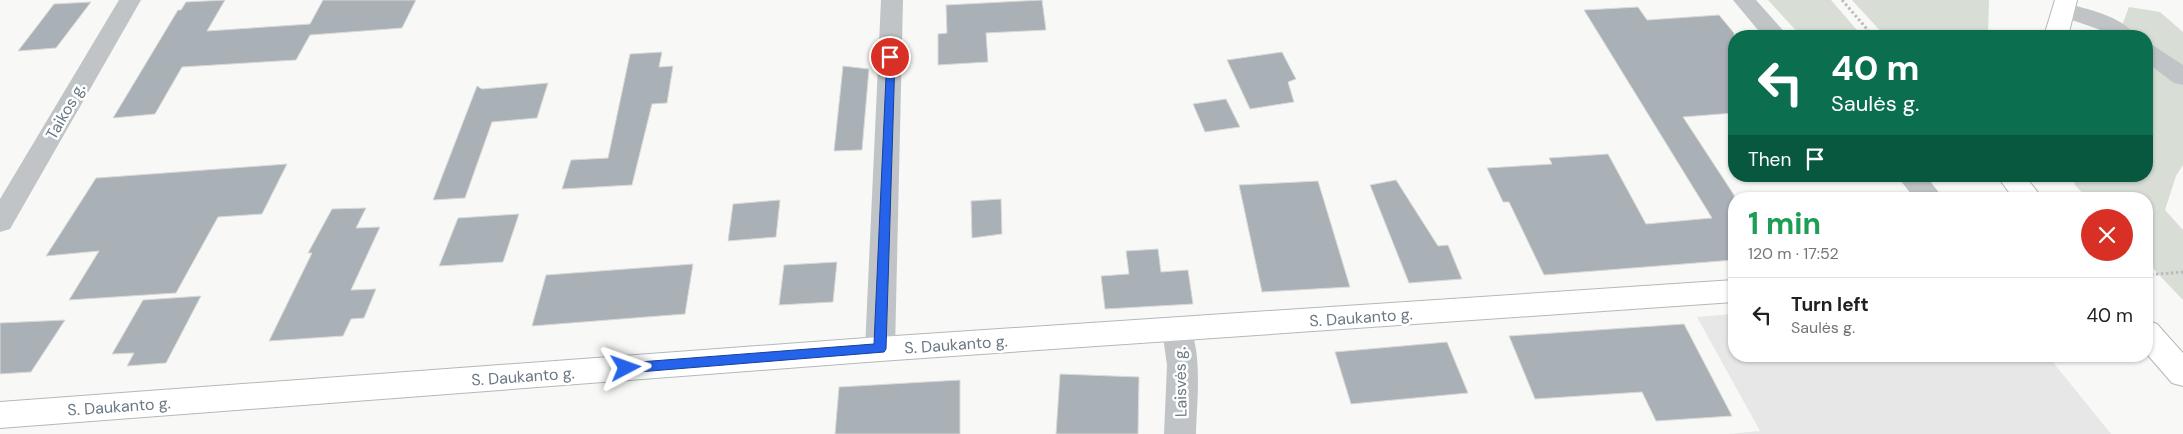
<!DOCTYPE html>
<html lang="en">
<head>
<meta charset="utf-8">
<style>
  body { margin:0; font-family:"DM Sans",sans-serif; background:#f2f2f2; color:#202124; height:100vh; display:flex; flex-direction:column; font-size:19px; white-space:nowrap }
  * { box-sizing:border-box; margin:0 }
  p { font-size:16px; color:#757577 }
  .icon { flex:none; width:28px; height:28px; fill:none; stroke:currentColor; stroke-width:2; stroke-linecap:round; stroke-linejoin:round }
  .map { position:relative; flex:1; overflow:hidden }
  .details { position:absolute; left:1728px; top:192px; width:425px; height:170px; display:flex; flex-direction:column; background:#fff; border-radius:20px; box-shadow:0 1px 4px #0004 }
  .details>* { flex:none }
  .top-card { position:absolute; left:1728px; top:30px; width:425px; height:152px; border-radius:20px; box-shadow:0 1px 4px #0004; background:#0b6e4f; color:#fff; overflow:hidden }
  .pin { position:absolute; display:grid; place-items:center; width:42px; height:42px; color:#fff; margin:-21px; border:2px solid #fff; border-radius:50%; box-shadow:0 1px 5px #0007 }
  .me { position:absolute; width:55px; margin:-28px; rotate:86deg; stroke-linejoin:round; filter:drop-shadow(0 0 4px #0008) }
  .turn { display:flex; align-items:center; gap:18px; height:105px; padding:0 20px; font-size:22px }
  .turn .icon { width:65px; height:65px; stroke-width:2.5 }
  .turn b { display:block; font-size:35px; line-height:42px }
  .then { display:flex; align-items:center; height:48px; padding:0 20px; background:#0003; gap:10px; font-size:19px }
  .round { display:grid; place-items:center; flex:none; width:52px; height:52px; border-radius:26px; background:#f2f2f2 }
  .summary { display:flex; align-items:center; justify-content:space-between; height:85px; padding:0 20px }
  h1 { font-size:30px; font-weight:700; line-height:38px; color:#1e9e55 }
  ul { padding:0; list-style:none }
  li { display:flex; align-items:center; gap:15px; height:75px; padding:0 20px; border-top:1px solid #e0e0e0 }
  li div { flex:1 }
  li b { display:block; font-size:19px }
  li em { font-style:normal }
  .map>svg:first-child { display:block }
</style>
</head>
<body>
<div class="map">
<svg width="2183" height="434" viewBox="0 0 2183 434">
  <rect width="100%" height="100%" fill="#f8f8f6"/>
  <path fill="#e6e7e6" d="M1734,314V356H2048L2111,434H1728L1760,431L1697,317Z"/>
  <g fill="#d8ddd5">
    <path d="M1768,0H1831L1862,36H1801Z"/>
    <path d="M1852,0H1989L1988,36H1885Z"/>
    <path d="M2129,7L2160,12L2183,32V165L2176,176L2165,210L2183,230V300L2146,261V199H2088L2075,185L2073,176H2146V36H2118Z"/>
  </g>
  <g fill="#aab1b6" stroke="#dadad8">
    <path d="M225,0L207,31L310,24L323,0H416L402,28L310,35L296,60L182,67L155,114L113,118L178,10H181L186,2Z"/>
    <path d="M1042,0L1046,30L986,33L988,62L938,65V34L947,33L946,5Z"/>
    <path d="M91,2L56,48L18,51L54,4Z"/>
    <path d="M1638,7L1647,20L1719,15L1734,33V113L1683,117L1734,195V260L1544,275L1509,202H1503L1487,168L1552,164L1549,158L1608,154L1646,224L1712,218L1584,10Z"/>
    <path d="M662,52L659,67L673,66L667,103L652,104L632,185L562,189L571,160L608,158L630,54Z"/>
    <path d="M1282,52L1296,79L1288,82L1294,102L1250,109L1227,60Z"/>
    <path d="M843,66L869,69L862,150L834,151Z"/>
    <path d="M548,83L537,118L492,122L465,198L433,200L477,86L482,89Z"/>
    <path d="M1226,99L1240,127L1205,132L1193,104Z"/>
    <path d="M287,164L262,214L218,217L176,293L69,300L99,251L46,256L96,178Z"/>
    <path d="M1396,180L1438,246L1448,245L1462,279L1409,283L1370,185Z"/>
    <path d="M1318,181L1350,287L1262,292L1239,185Z"/>
    <path d="M1001,199L1002,234L972,238L971,201Z"/>
    <path d="M780,200L776,237L728,241L733,204Z"/>
    <path d="M366,208L356,228L380,227L351,290L376,289L364,318L351,319L343,336L269,341L312,253H308L332,209Z"/>
    <path d="M519,214L503,262L439,266L458,218Z"/>
    <path d="M1158,249L1161,272L1188,270L1193,304L1105,309L1101,276L1129,274L1126,251Z"/>
    <path d="M837,262L833,302L779,305L784,265Z"/>
    <path d="M693,264L685,314L532,326L546,275Z"/>
    <path d="M201,296L166,363L127,366L134,353L112,354L143,300Z"/>
    <path d="M65,320L31,372L0,374V323Z"/>
    <path d="M1684,324L1732,416L1656,421L1642,392L1535,399L1509,336Z"/>
    <path d="M1447,342L1468,393L1351,404L1335,352Z"/>
    <path d="M1060,374L1139,377L1138,434H1056Z"/>
    <path d="M960,380V434H835L839,387Z"/>
  </g>
  <g fill="none" stroke-linecap="round" stroke-linejoin="round">
    <g stroke="#b4b8bb" stroke-width="2">
      <g id="major">
        <path d="M2055,0H2077L2068,36H2044Z"/>
        <path d="M1997,176H2025L2043,199H2014Z"/>
        <path d="M1734,280V302L880,361L0,428V402L880,337Z"/>
        <path d="M2146,320L2157,324L2183,353V386L2172,383L2146,353Z"/>
      </g>
    </g>
    <g stroke="#babdbf" stroke-width="3" stroke-dasharray="2.5 2.5" stroke-linecap="butt">
      <path d="M1842,0L1873,36"/>
      <path d="M2146,275L2183,272"/>
    </g>
    <g fill="#c0c4c7" fill-rule="evenodd">
      <path d="M119,0H141L10,229L0,232V199Z"/>
      <path d="M881,0H903L895,349L891,358L880,361L869,358L865,349Z"/>
      <path d="M1733,0H1756L1788,36H1763Z"/>
      <path d="M2065,3C2087,9 2122,16 2136,36H2108L2098,29L2057,15L2054,10L2057,5Z"/>
      <path d="M2146,44L2154,46L2183,65V85L2174,83L2146,62Z"/>
      <path d="M1897,176H1926L1944,199H1915Z"/>
      <path d="M1177,318L1188,322C1203,352 1197,401 1196,434H1164L1167,365L1162,330L1166,322Z"/>
    </g>
    <use href="#major" fill="#fff" fill-rule="evenodd"/>
  </g>
  <path fill="#2563eb" stroke="#184099" d="M887,54H894L895,57L886,349L884,352L626,373L621,371L619,368L621,364L626,363L874,344Z"/>
  <g text-anchor="middle" stroke-width="5" stroke-linejoin="round" paint-order="stroke">
    <g font-size="16" fill="#6a7884" stroke="#fff">
      <text transform="translate(65 111) rotate(-60)" y="6">Taikos g.</text>
      <text transform="translate(1361 317) rotate(-4)" y="6">S. Daukanto g.</text>
      <text transform="translate(956 344) rotate(-4)" y="6">S. Daukanto g.</text>
      <text transform="translate(523 376) rotate(-4)" y="6">S. Daukanto g.</text>
      <text transform="translate(1180 382) rotate(-91)" y="6">Laisvės g.</text>
      <text transform="translate(119 406) rotate(-4)" y="6">S. Daukanto g.</text>
    </g>
  </g>
</svg>
<div class="pin" style="left:890px;top:57px;background:#d93025"><svg class="icon" aria-label="arrive" viewBox="0 0 24 24"><path d="M6 21V4h12l-3 4 3 4H6"/></svg></div>
<svg class="me" style="left:626px;top:368px" viewBox="-20 -20 40 40"><path d="M0-17L14 15 0 8-14 15z" fill="#2563eb" stroke="#fff" stroke-width="4"/></svg>
<div class="top-card">
<div class="turn"><svg class="icon" aria-label="left" viewBox="0 0 24 24"><path d="M17 20v-9H6M10 6l-5 5 5 5"/></svg><div><b>40 m</b>Saulės g.</div></div>
<div class="then">Then<svg class="icon" aria-label="arrive" viewBox="0 0 24 24"><path d="M6 21V4h12l-3 4 3 4H6"/></svg></div>
</div>
<section class="details">
<div class="summary"><div><h1>1 min</h1><p>120 m · 17:52</p></div><a class="round" style="background:#d93025;color:#fff"><svg class="icon" aria-label="close" viewBox="0 0 24 24"><path d="M6 6l12 12M18 6L6 18"/></svg></a></div>
<ul>
<li><svg class="icon" aria-label="left" viewBox="0 0 24 24"><path d="M17 20v-9H6M10 6l-5 5 5 5"/></svg><div><b>Turn left</b><p>Saulės g.</p></div><em>40 m</em></li>
</ul>
</section>
</div>
</body>
</html>
